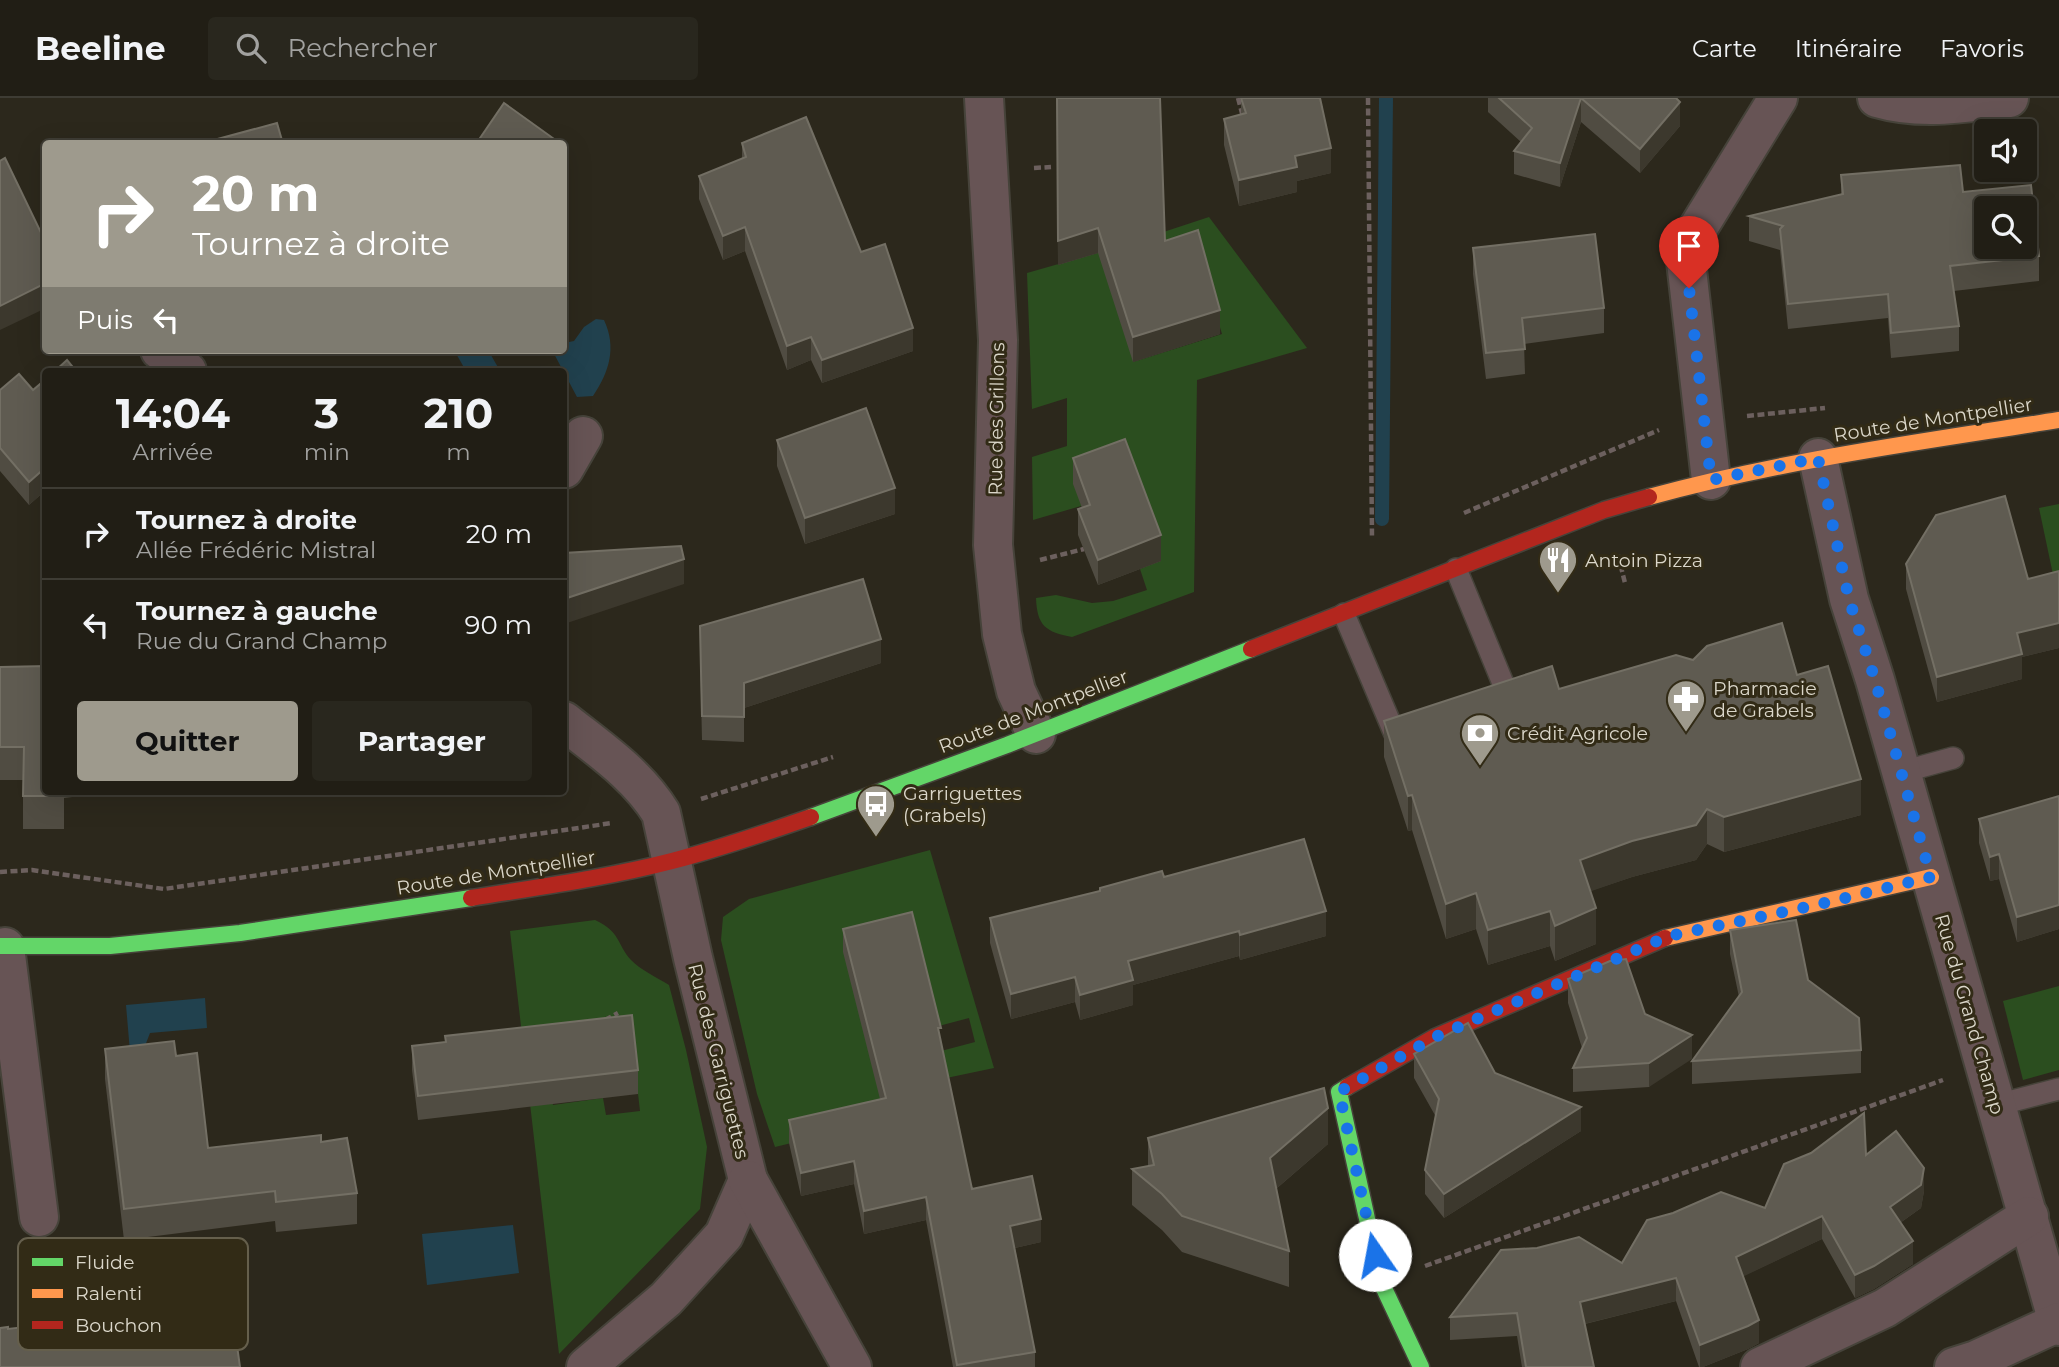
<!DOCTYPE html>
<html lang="fr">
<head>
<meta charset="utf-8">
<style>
  body { margin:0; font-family:Montserrat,sans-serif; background:#29271e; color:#f1f3f6; height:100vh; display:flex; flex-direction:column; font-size:26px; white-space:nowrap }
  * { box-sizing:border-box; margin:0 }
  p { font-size:23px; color:#a2a2a0 }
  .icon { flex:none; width:38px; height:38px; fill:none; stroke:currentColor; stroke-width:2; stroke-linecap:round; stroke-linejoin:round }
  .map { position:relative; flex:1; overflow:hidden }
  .sheet { position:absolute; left:42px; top:270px; width:525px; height:427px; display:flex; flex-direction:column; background:#211e15; border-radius:7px; box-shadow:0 7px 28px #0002,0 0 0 2px #3e3c34 }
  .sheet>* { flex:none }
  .hud { position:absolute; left:42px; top:42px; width:525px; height:214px; border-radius:7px; box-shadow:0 7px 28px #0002,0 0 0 2px #3e3c34; background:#9e9a8d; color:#fff; overflow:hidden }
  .fabs { position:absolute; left:1974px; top:21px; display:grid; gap:14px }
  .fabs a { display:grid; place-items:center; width:63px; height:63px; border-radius:7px; background:#211e15; box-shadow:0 7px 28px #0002,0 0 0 2px #3e3c34; font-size:35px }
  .pin { position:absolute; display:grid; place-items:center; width:60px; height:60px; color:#fff; margin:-72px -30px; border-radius:50% 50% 50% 0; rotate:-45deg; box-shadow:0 0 7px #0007 }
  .pin .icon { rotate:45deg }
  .me { position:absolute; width:77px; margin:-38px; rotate:348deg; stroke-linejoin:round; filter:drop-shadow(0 0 5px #0008) }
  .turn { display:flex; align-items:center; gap:24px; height:147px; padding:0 35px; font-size:32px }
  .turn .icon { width:91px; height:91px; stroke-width:2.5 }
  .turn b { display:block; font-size:49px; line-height:60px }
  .then { display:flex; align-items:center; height:66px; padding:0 35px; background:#0003; gap:14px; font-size:26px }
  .eta { display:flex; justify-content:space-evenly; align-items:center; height:119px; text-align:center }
  .eta b { font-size:42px; font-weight:700; line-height:49px }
  .button { display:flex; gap:14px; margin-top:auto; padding:14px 35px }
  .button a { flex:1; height:80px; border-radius:7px; background:#9e9a8d; color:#111; font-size:28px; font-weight:700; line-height:80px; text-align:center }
  .button a+a { background:#29271e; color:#f1f3f6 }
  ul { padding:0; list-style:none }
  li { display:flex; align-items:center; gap:21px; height:91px; padding:0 35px; border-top:2px solid #3e3c34 }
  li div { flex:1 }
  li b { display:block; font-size:26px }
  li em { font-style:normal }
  header { display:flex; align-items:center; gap:42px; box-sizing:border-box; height:98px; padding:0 35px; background:#211e15; border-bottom:2px solid #3e3c34 }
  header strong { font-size:33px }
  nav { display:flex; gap:38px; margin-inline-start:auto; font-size:24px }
  .search { width:490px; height:63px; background:#29271e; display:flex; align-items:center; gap:18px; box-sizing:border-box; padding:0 24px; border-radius:7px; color:#a2a2a0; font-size:26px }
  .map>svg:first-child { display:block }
</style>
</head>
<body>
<header>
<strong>Beeline</strong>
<div class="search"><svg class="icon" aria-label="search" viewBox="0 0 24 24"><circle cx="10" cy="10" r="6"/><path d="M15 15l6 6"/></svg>Rechercher</div>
<nav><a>Carte</a><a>Itinéraire</a><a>Favoris</a></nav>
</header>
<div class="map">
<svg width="2059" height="1269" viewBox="0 0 2059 1269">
  <rect width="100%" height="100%" fill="#2c281c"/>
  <g fill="#2b4e1f" fill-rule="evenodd">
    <path d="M1209,119L1307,250L1197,282L1194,494L1072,539C1046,534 1037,528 1036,500L1056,497L1092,505L1113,503L1147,492L1140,471L1161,462L1081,408L1033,422L1032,359L1067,348V300L1032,311L1027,175L1118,149ZM1198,157L1222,236L1133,264Z"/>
    <path d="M2059,406V505L2039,410Z"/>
    <path d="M930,752L994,970L894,991L841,1033L775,1049L757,996L721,842L723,819L749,801ZM969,920L975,944L941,953L935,929Z"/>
    <path d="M595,822C621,834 616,845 631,862C639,871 658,880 669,887L686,952L707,1049L700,1111L559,1256L510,833ZM630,926L640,1013L606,1017L603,1000L553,1007L545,951Z"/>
    <path d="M2059,888V972L2023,982L2003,903Z"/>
  </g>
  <g fill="#21414e">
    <path d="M596,221L604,222C617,250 609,274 593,298L577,299L552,252H564V245L574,243L584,229Z"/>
    <path d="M454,252H488L499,271L495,273H466Z"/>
    <path d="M205,900L207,930L150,935L143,953L130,954L126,907Z"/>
    <path d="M513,1127L519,1175L427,1187L422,1136Z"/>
  </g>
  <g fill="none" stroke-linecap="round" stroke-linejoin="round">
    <path stroke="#21414e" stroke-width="14" d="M1382,421L1386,0"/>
    <g stroke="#46433a" stroke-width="24">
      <g id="lane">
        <path d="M1456,471L1507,595L1490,601"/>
        <path d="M1344,516L1394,634L1407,629"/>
        <path d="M1902,674L1953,660"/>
        <path d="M1997,1007L2059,991"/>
      </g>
    </g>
    <g stroke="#46433a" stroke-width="42">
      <g id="street">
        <path d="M984,0L998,242L993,447L1002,536L1016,593L1036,636"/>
        <path d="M1877,0C1922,13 1963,5 2009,0"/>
        <path d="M160,252L187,273"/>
        <path d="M1818,360L1849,501L1875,582L2059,1228"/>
        <path d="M564,371L583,338"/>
        <path d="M1711,382L1686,163L1695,135L1778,0"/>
        <path d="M564,623C599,651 637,676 661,715L693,860L748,1082L724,1137L666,1201L586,1269"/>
        <path d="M5,849L39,1119"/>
        <path d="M748,1082L852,1269"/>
        <path d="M1760,1269L1885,1210L2029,1118"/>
        <path d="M1954,1269L1976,1262L2059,1224"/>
      </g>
    </g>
    <g stroke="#46433a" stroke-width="19">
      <g id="fast">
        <path d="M811,719L1007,647L1251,551"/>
        <path d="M0,848H110L240,835L471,800"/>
        <path d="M1347,989L1339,994L1381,1184L1421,1269"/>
      </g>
    </g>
    <g stroke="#46433a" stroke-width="19">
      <g id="slow">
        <path d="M1649,399C1783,362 1921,344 2059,322"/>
        <path d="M1665,840L1931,779"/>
      </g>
    </g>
    <g stroke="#46433a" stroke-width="19">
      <g id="jam">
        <path d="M1251,551L1604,412L1649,399"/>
        <path d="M471,800C538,789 606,780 672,763C719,751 765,735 811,719"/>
        <path d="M1347,989L1435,939L1665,840"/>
      </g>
    </g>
    <g stroke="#6c605e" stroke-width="4.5" stroke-dasharray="7 3.5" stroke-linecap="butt">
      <path d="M1238,0L1243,19"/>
      <path d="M1368,0L1372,440"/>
      <path d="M1034,70L1051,69"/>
      <path d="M1747,318L1825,310"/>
      <path d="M1464,415L1659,332"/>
      <path d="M1618,457L1625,485"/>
      <path d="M1040,462L1084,451"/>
      <path d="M701,701L833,659"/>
      <path d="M0,774L32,772L164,791L612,725"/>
      <path d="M605,922L618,915"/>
      <path d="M1425,1168L1943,982"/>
    </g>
    <use href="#lane" stroke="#675455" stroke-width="21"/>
    <use href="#street" stroke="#675455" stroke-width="38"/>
    <use href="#fast" stroke="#63d668" stroke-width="16"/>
    <use href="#slow" stroke="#ff974d" stroke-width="16"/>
    <use href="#jam" stroke="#b3261e" stroke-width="16"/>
  </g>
  <g fill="#504c42">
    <path d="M1057,0L1165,143L1220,236L1133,264L1098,155L1058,167Z"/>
    <path d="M1241,0L1331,75L1297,83V94L1239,108L1224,47V21L1241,16Z"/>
    <path d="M1488,0H1676L1680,28L1640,75L1581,24L1560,89L1514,76V53L1521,44L1488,14Z"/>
    <path d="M742,45L861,154L913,253L822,285L811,262L787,272L745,153L723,162L699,101V78L742,61Z"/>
    <path d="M1841,77L1963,94L2039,158V183L1954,193L1959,228V253L1891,260L1888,220L1788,231L1780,152L1749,143V118L1841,97Z"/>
    <path d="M1473,150L1604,210V235L1524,246L1525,276L1486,281L1473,176Z"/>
    <path d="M46,281V392L29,407L0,373V292H33Z"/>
    <path d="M777,342L895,416L805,446L777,368Z"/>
    <path d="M1073,360L1161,463L1098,487L1078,437V411L1082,410L1073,386Z"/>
    <path d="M1906,466L2028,481L2059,473V550L2022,559V581L1937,604L1906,491Z"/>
    <path d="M700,553L881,565L744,610V644L702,642Z"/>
    <path d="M1693,562L1797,577L1861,717L1724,754L1707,746L1696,762L1632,779L1590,793L1596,846L1555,863L1550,848L1488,867L1476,831L1446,841L1412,732L1408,733L1384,659V623L1559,591Z"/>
    <path d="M0,569L46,693H122L64,700V731H23V682H0Z"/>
    <path d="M2059,698V831L2017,844L1999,781L1990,783L1979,745V721Z"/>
    <path d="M1164,779L1326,838L1240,862L1239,858L1133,887V907L1080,922L1075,904L1011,921L990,845V820L1100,793V790Z"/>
    <path d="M843,831L941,944L972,1091L1041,1144L1015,1150L1035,1254V1269H953L926,1122L864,1136L854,1086L801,1098L789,1045V1022L880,1001L843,854Z"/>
    <path d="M1730,832L1808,882L1861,952V975L1692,986V963L1739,899L1730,856Z"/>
    <path d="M1568,881L1645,916L1692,937L1649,989L1573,994V970L1582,950L1568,905Z"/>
    <path d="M445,938L638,972V996L418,1022L412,972V948L445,944Z"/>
    <path d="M105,951L176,958L208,1050L321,1044L357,1095V1126L276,1134L275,1123L124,1142L105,981Z"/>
    <path d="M1414,956L1495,975L1581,1033L1444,1120L1425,1096V1072L1436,1019L1414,980Z"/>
    <path d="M1148,1040L1328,1046L1276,1091L1289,1153V1189L1182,1154L1162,1132L1132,1107V1071L1148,1068Z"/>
    <path d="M1866,1057L1924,1093L1921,1110L1900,1125L1913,1166L1874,1191L1855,1200L1822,1141L1743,1178L1759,1245L1748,1251L1703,1269H1699L1676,1203L1585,1226L1594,1269H1522L1517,1238L1450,1242V1219L1622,1165L1765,1110Z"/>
    <path d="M89,1149L155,1158L113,1219L0,1269L8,1231L103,1220L89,1162Z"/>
  </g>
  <g fill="#3c382d">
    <path d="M1581,0V24L1560,89V65Z"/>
    <path d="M1680,4V28L1640,75V51Z"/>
    <path d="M1331,50V75L1297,83V94L1239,108V82L1295,58Z"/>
    <path d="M745,129V153L723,162V138Z"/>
    <path d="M1098,130V155L1058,167V143Z"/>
    <path d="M46,185V210L0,232V208Z"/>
    <path d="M1220,212V236L1133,264V239Z"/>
    <path d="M913,230V253L822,285V262Z"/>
    <path d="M811,239V262L787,272V248Z"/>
    <path d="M46,369V392L29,407V384Z"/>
    <path d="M895,390V416L805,446V420Z"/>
    <path d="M1161,437V463L1098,487V462Z"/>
    <path d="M684,461V486L564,526V501Z"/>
    <path d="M2059,525V550L2022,559V581L1937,604V579L2017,535Z"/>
    <path d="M881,541V565L744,610V644V585Z"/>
    <path d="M1861,681V717L1724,754V719Z"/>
    <path d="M1412,697V732L1408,733V698Z"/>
    <path d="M1707,711V746L1696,762L1632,779L1580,797V762Z"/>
    <path d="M1999,756V781L1990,783V759Z"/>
    <path d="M1476,795V831L1446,841V806Z"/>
    <path d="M2059,807V831L2017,844V819Z"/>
    <path d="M1596,810V846L1555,863V828Z"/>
    <path d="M1326,813V838L1240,862V837Z"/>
    <path d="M1550,813V848L1488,867V832Z"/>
    <path d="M1239,833V858L1133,887V907L1080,922V897L1128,863Z"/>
    <path d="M1075,879V904L1011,921V896Z"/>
    <path d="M1692,937V961L1649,989V965Z"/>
    <path d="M1581,1009V1033L1444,1120V1096Z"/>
    <path d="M1328,1010V1046L1270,1096V1060Z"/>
    <path d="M854,1063V1086L801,1098V1075Z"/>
    <path d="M1924,1070V1093L1921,1110L1890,1132V1109Z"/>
    <path d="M926,1099V1122L864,1136V1113Z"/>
    <path d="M1822,1118V1141L1736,1182V1159Z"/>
    <path d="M1041,1121V1144L1010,1151V1128Z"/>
    <path d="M1913,1143V1166L1874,1191L1855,1200V1177Z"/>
    <path d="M155,1145V1158L105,1231V1217Z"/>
    <path d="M1676,1180V1203L1580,1227V1204Z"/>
    <path d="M1759,1222V1245L1748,1251L1703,1269H1700V1247Z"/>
  </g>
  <g fill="#5f5b51" stroke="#736f64" stroke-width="2" fill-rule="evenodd">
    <path d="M1057,0H1160L1165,143L1198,132L1220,212L1133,239L1098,130L1058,143Z"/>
    <path d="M1241,0H1320L1331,50L1295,58L1297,69L1239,82L1224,21L1246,15Z"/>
    <path d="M1499,0H1676L1680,4L1640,51L1581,0L1560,65L1514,53L1532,30Z"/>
    <path d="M504,5L561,46H476Z"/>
    <path d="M806,19L861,154L885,146L913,230L822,262L811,239L787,248L745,129L723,138L699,78L746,59L742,45Z"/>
    <path d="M277,25L283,46H199Z"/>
    <path d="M5,60L46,145V185L0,208V63Z"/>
    <path d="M1960,67L1963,94L2031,87L2039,158L1950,168L1959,228L1891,235L1888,196L1788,206L1780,131L1783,128L1749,118L1843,96L1841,77ZM1986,110H2025V149H1986Z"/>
    <path d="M1595,136L1604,210L1522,220L1525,251L1486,255L1473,150Z"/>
    <path d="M67,262L76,273H55Z"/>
    <path d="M19,276L33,292L46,281V369L29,384L0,350V292Z"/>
    <path d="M866,310L895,390L805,420L777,342Z"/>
    <path d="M1125,341L1161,437L1098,462L1078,411L1090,407L1073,360Z"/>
    <path d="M2005,398L2028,481L2059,473V525L2017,535L2022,556L1937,579L1906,466L1936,417Z"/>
    <path d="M681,448L684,461L564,501V455Z"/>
    <path d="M863,481L881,541L744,585V619L702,618L700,528Z"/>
    <path d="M1782,525L1797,577L1828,568L1861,681L1724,719L1707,711L1696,727L1632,743L1580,762L1596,810L1555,828L1550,813L1488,832L1476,795L1446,806L1412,697L1408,698L1384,623L1552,568L1559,591L1676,557L1693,562L1707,548Z"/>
    <path d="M46,568V693H64V698H23L24,649H0V569Z"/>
    <path d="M2059,698V807L2017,819L1999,756L1990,759L1979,721Z"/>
    <path d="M1304,741L1326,813L1240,837L1239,833L1128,863L1133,882L1080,897L1075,879L1011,896L990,820L1100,793V790L1162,773L1164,779Z"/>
    <path d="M912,814L941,930H938L972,1091L1032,1078L1041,1121L1010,1128L1035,1254L957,1267L926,1099L864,1113L854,1063L801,1075L789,1022L886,1000L843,831Z"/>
    <path d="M1796,822L1808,882L1859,920L1861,952L1692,963L1742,894L1730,832Z"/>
    <path d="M1626,861L1645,916L1692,937L1649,965L1573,970L1587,940L1568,881L1610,863Z"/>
    <path d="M632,917L638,972L418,998L412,948L446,944L445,938Z"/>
    <path d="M1468,925L1495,975L1581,1009L1444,1096L1425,1072L1439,1001L1414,956Z"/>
    <path d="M174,943L176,958L197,955L208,1050L321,1037V1044L347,1040L357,1095L276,1104L275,1093L124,1111L105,951Z"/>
    <path d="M1324,990L1328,1010L1270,1060L1289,1153L1182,1118L1162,1096L1132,1071L1154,1067L1148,1040Z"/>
    <path d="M1864,1015L1866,1057L1896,1033L1924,1070L1921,1087L1890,1109L1913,1143L1874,1168L1855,1177L1822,1118L1736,1159L1759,1222L1748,1228L1700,1247L1676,1180L1580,1204L1594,1269H1526L1517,1215L1450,1219L1501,1152L1537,1150L1579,1139L1622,1165L1647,1122L1673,1115L1721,1094L1765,1110L1784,1066L1811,1055Z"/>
    <path d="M232,1212L240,1269H0V1230L8,1229V1231L159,1214L160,1221Z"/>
  </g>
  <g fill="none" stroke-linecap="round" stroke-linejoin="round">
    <path stroke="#1a73e8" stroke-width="12" stroke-dasharray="0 21.6" d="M1375,1157L1339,994L1435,939L1669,838L1812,808L1931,779L1875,582L1849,501L1818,360L1711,382L1689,190"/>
  </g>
  <defs>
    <g id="restaurant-pin" transform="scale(2.0125)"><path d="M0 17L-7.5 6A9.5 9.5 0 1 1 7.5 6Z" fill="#9e9a8d" stroke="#322b16"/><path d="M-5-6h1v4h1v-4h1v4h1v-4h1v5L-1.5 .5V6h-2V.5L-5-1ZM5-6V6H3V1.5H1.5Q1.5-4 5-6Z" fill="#fff"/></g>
    <g id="pharmacy-pin" transform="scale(2.0125)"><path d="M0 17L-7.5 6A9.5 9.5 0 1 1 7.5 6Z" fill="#9e9a8d" stroke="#322b16"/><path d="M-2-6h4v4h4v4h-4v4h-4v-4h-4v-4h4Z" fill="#fff"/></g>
    <g id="bank-pin" transform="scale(2.0125)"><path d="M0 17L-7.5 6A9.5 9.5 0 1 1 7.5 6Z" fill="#9e9a8d" stroke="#322b16"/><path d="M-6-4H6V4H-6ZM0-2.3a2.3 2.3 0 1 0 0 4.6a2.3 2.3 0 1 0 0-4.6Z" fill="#fff"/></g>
    <g id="bus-pin" transform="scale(2.0125)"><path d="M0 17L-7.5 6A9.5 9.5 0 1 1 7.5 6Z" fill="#9e9a8d" stroke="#322b16"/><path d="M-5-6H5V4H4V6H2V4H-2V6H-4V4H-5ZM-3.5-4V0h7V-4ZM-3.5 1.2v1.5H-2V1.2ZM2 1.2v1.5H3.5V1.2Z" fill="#fff"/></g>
  </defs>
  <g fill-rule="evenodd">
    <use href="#restaurant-pin" x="1558" y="462"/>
    <use href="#pharmacy-pin" x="1686" y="601"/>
    <use href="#bank-pin" x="1480" y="635"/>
    <use href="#bus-pin" x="876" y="706"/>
  </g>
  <g text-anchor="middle" stroke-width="6" stroke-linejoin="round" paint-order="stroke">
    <g font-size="19" fill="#dbd7ca" stroke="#322b16">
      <text transform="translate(996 321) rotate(-89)" y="7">Rue des Grillons</text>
      <text transform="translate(1933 321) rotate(-9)" y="7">Route de Montpellier</text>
      <text transform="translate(1033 613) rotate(-21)" y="7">Route de Montpellier</text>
      <text transform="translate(496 774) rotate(-9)" y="7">Route de Montpellier</text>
      <text transform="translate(1970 916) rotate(74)" y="7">Rue du Grand Champ</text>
      <text transform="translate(719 963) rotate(76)" y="7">Rue des Garriguettes</text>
    </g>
    <g font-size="19" fill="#dbd7ca" stroke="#322b16" text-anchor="start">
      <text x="1585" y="469">Antoin Pizza</text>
      <text x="1713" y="597">Pharmacie<tspan x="1713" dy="22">de Grabels</tspan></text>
      <text x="1507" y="642">Crédit Agricole</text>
      <text x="903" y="702">Garriguettes<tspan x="903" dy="22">(Grabels)</tspan></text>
    </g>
  </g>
  <rect x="18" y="1140" width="230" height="112" rx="10" fill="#322b16" stroke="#655f4c" stroke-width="2"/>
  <rect x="32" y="1160" width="31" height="8" fill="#63d668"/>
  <rect x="32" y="1191" width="31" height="9" fill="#ff974d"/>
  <rect x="32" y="1223" width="31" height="8" fill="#b3261e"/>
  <g font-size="19" fill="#dbd7ca">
    <text x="75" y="1171">Fluide</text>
    <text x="75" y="1202">Ralenti</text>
    <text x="75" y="1234">Bouchon</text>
  </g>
</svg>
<div class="fabs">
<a><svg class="icon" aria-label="sound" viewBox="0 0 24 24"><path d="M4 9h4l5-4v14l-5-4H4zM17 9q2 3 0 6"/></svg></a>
<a><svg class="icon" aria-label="search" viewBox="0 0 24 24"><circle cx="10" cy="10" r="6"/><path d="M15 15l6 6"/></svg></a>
</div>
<div class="pin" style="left:1689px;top:190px;background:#d93025"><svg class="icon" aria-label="arrive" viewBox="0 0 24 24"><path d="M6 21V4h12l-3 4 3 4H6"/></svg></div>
<svg class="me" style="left:1375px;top:1157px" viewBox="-20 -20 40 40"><circle r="19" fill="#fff"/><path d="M0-13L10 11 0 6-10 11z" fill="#1a73e8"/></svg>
<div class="hud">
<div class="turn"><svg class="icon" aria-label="right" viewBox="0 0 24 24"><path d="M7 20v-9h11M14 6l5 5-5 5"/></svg><div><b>20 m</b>Tournez à droite</div></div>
<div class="then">Puis<svg class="icon" aria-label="left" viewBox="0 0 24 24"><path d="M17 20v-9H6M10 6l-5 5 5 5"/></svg></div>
</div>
<section class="sheet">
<div class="eta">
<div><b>14:04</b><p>Arrivée</p></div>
<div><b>3</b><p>min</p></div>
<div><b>210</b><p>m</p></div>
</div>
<ul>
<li><svg class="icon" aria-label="right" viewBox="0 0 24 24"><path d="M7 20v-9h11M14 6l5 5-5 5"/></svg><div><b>Tournez à droite</b><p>Allée Frédéric Mistral</p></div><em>20 m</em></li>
<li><svg class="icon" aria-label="left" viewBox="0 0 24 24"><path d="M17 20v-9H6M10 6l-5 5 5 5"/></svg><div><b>Tournez à gauche</b><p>Rue du Grand Champ</p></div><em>90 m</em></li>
</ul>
<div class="button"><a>Quitter</a><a>Partager</a></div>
</section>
</div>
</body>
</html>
